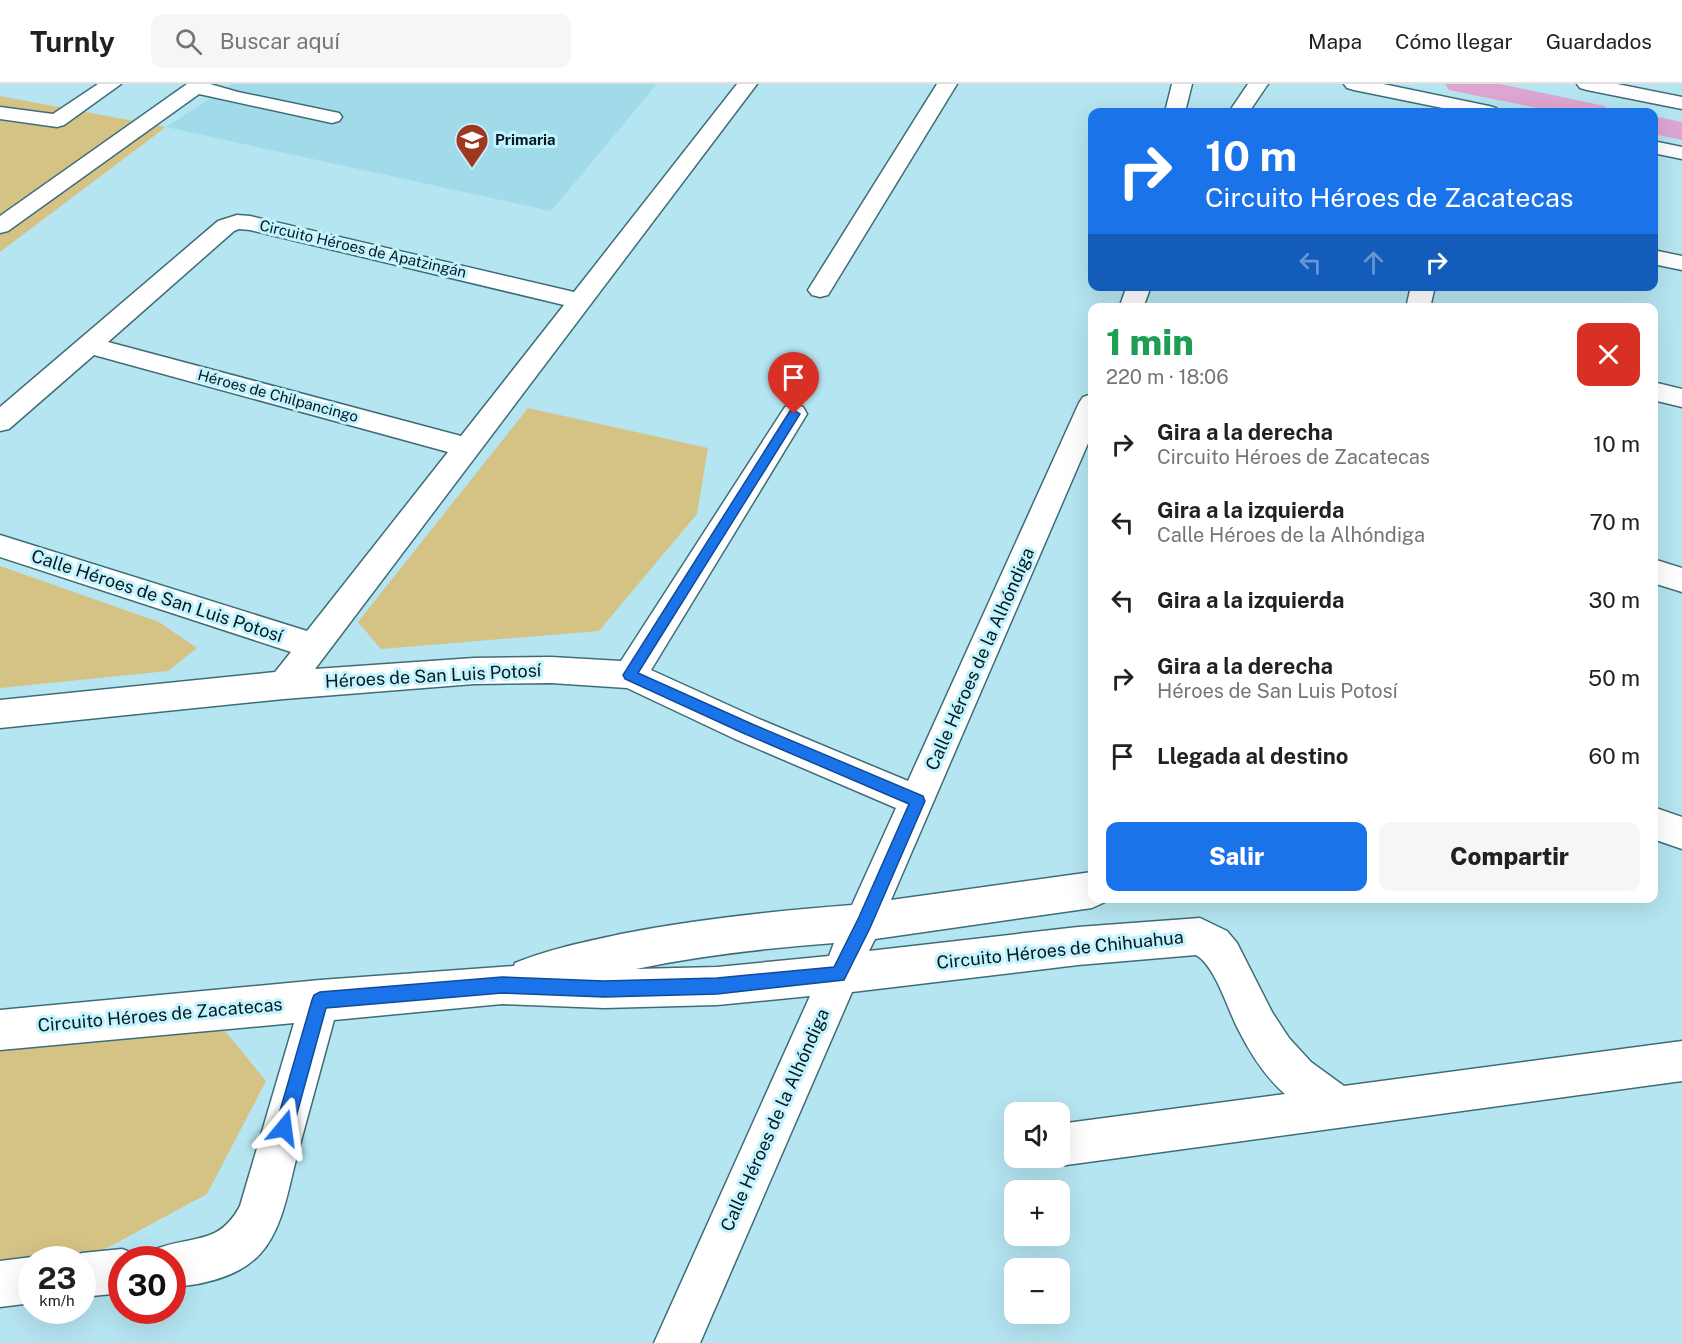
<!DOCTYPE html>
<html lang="es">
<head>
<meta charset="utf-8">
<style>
  body { margin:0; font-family:"Public Sans",sans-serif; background:#f6f6f6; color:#202124; height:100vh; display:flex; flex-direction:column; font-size:22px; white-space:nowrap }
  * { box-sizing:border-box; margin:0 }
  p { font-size:20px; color:#757577 }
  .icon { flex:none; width:33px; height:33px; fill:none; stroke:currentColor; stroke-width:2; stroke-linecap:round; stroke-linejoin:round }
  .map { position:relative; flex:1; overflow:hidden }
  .drawer { position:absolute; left:1088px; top:219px; width:570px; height:600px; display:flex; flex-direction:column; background:#fff; border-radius:12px; box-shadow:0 6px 24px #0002 }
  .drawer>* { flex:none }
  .hud { position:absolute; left:1088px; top:24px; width:570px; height:183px; border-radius:12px; box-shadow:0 6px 24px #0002; background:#1a73e8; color:#fff; overflow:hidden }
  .tools { position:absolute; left:1004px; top:1018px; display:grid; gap:12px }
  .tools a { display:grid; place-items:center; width:66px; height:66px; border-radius:12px; background:#fff; box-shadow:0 6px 24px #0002; font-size:30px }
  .speed { position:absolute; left:18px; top:1162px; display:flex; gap:12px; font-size:30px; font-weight:700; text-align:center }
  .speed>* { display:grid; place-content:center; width:78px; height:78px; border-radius:50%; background:#fff; box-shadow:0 6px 24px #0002; line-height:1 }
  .speed small { font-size:15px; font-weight:400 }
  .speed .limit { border:9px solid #d22; background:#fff; color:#111 }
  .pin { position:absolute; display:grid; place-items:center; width:51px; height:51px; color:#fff; margin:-62px -26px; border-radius:50% 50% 50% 0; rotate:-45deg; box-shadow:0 0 6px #0007 }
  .pin .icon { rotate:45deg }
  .me { position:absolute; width:66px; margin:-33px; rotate:16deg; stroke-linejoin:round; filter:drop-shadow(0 0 4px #0008) }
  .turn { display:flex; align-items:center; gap:21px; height:126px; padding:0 18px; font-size:27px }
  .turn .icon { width:78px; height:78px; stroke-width:2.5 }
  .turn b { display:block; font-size:42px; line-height:51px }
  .lanes { display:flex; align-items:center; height:57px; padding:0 18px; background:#0003; justify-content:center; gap:30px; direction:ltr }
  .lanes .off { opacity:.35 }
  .round { display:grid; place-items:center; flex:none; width:63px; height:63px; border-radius:12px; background:#f6f6f6 }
  .overview { display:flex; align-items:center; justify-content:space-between; height:102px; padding:0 18px }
  h1 { font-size:36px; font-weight:800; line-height:45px; color:#1e9e55 }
  .button { display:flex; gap:12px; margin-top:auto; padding:12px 18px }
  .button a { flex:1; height:69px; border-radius:12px; background:#1a73e8; color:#fff; font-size:24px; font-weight:800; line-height:69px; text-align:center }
  .button a+a { background:#f6f6f6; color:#202124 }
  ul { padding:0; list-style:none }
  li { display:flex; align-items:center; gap:18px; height:78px; padding:0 18px }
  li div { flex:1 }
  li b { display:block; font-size:22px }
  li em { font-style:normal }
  header { display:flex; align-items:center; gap:36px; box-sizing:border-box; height:84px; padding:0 30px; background:#fff; border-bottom:2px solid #e0e0e0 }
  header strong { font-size:28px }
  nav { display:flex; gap:33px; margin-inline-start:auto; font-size:21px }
  .search { width:420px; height:54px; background:#f6f6f6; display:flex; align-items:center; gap:15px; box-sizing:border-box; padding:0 21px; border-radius:12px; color:#757577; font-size:22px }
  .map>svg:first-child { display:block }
</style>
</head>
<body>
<header>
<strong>Turnly</strong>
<div class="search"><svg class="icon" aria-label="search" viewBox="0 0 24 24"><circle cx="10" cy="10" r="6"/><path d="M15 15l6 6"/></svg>Buscar aquí</div>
<nav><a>Mapa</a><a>Cómo llegar</a><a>Guardados</a></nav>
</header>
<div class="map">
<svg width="1682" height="1259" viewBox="0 0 1682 1259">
  <rect width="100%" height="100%" fill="#b5e5f1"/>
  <path fill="#a1dbe9" d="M232,0H657L551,127L166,43Z"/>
  <g fill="#d5c385">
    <path d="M0,12L166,43L0,168Z"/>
    <path d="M528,324L708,364L697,430L599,547L381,565L358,538Z"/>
    <path d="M0,482L159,538L197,564L168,587L0,604Z"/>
    <path d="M216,936L266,997L207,1110L83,1177L32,1176L0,1196V955Z"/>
  </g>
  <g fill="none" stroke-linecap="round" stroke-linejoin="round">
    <g fill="#dda6d1" fill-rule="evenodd">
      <path d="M1445,0H1500L1605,22L1609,28H1556L1449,6Z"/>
      <path d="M1653,32L1682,38V56L1653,50Z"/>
    </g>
    <g stroke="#3f6d77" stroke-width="3">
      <g id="minor">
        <path d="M98,0H121L64,41L57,43L0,35V23L53,30Z"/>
        <path d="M187,0H210L238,8L339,29L342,33L339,37L332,39L199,10L8,147L0,149V132Z"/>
        <path d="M737,0H757L315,585L474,574L551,573L621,577L785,323L794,321L803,323L807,330L651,586L759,635L908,697L1079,319L1083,313L1092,310V350L891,816L1092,788V814H1107L1105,818L1092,824L875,855L869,867L1078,843L1200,834L1227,847L1237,859L1272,928L1289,954L1311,978L1344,1002L1682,957V997L1059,1082L1043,1074H1059V1040L1285,1010C1264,992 1249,967 1237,943C1227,923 1215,882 1196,871L1078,881L852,908L700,1259H654L810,912L717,921L604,924L502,920L334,936C322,980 310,1024 298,1068C289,1100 284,1144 260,1170C239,1193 202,1201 172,1203V1176H152L156,1165C191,1151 219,1162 240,1122L294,939L0,966V926L320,896L514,882L515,879C549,865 585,858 621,850C697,835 774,827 852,821L896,724L735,655L627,604L551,599L474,600L284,615L0,644V616L275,588L291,568L0,473V451L307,547L448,368L94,271L9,345L0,347V323L218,137L237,131L250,132L574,208ZM239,145L250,146L564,221L461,352L108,258L234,147ZM834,859L829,872L717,883L636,885C702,871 768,864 834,859Z"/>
        <path d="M937,0H957L828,211L820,213L812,211L808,206Z"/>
        <path d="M1172,0H1192L1185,28H1165Z"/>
        <path d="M1248,0H1268L1249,28H1229Z"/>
        <path d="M1344,0H1383L1489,22L1496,24L1499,28H1462L1354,6L1347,4Z"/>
        <path d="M1577,0H1617L1682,13V25L1587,6L1580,4Z"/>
        <path d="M1653,57L1682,63V75L1653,69Z"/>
        <path d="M1653,166L1682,172V186L1653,180Z"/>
        <path d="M1127,202H1151L1143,224H1119Z"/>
        <path d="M1411,202H1435L1430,224H1406Z"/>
        <path d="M1653,298L1682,305V323L1653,316Z"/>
        <path d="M1653,475L1682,484V508L1653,499Z"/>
        <path d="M1653,723L1682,733V765L1653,755Z"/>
        <path d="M122,1165L138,1171L140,1176H122V1209L82,1213V1176L66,1175L82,1169Z"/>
        <path d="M32,1173L38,1176H32V1219L0,1223V1177Z"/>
      </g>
    </g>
    <use href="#minor" fill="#fff" fill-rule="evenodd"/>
  </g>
  <path fill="#1a73e8" stroke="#114b97" stroke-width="1.5" d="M794,326L800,330L638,589L752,640L923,712L925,717L870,844L844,896L717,910L604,913L502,909L326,924L293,1044L290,1050L284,1052L278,1050L275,1044L312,916L314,911L320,908L502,893L604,897L717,894L834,883L859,833L909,720L743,649L625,595L623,591L790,327Z"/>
  <defs>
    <g id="school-pin" transform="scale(1.725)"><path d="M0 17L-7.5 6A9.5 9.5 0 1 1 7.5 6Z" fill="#a0371f" stroke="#c2f3ff"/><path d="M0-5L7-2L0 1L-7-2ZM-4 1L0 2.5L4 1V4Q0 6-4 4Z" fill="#fff"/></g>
  </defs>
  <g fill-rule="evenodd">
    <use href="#school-pin" x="472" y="56"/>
  </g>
  <g text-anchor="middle" stroke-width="6" stroke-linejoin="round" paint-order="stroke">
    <g font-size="15" font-weight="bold" fill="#06191d" stroke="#c2f3ff" text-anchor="start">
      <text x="495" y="61">Primaria</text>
    </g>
    <g font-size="15" fill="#06191d" stroke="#c2f3ff">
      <text transform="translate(363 165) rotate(13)" y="5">Circuito Héroes de Apatzingán</text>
      <text transform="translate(278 312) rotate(15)" y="5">Héroes de Chilpancingo</text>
    </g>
    <g font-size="18" fill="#06191d" stroke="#c2f3ff">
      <text transform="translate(157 512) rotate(18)" y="6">Calle Héroes de San Luis Potosí</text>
      <text transform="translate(980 575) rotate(-66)" y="6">Calle Héroes de la Alhóndiga</text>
      <text transform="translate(433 592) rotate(-3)" y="6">Héroes de San Luis Potosí</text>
      <text transform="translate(1060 866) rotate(-6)" y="6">Circuito Héroes de Chihuahua</text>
      <text transform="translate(160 931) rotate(-5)" y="6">Circuito Héroes de Zacatecas</text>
      <text transform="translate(775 1036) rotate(-66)" y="6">Calle Héroes de la Alhóndiga</text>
    </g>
  </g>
</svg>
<div class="tools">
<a><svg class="icon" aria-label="sound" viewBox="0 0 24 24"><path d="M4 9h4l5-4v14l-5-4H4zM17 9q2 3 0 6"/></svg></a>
<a>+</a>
<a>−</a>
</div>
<div class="speed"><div>23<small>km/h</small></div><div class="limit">30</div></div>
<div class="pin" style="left:794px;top:330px;background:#d93025"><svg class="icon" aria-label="arrive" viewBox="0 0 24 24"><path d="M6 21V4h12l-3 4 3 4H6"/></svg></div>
<svg class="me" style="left:284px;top:1044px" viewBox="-20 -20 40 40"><path d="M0-17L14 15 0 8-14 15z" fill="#1a73e8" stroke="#fff" stroke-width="4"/></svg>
<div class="hud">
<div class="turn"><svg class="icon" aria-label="right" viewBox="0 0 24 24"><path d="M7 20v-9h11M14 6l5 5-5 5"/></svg><div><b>10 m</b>Circuito Héroes de Zacatecas</div></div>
<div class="lanes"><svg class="icon off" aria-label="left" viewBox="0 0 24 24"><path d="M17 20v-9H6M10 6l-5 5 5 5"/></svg><svg class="icon off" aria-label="ahead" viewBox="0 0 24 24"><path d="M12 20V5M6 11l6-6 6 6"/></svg><svg class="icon" aria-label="right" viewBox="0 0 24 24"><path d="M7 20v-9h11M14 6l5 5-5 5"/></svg></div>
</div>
<section class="drawer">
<div class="overview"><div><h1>1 min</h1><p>220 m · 18:06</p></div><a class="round" style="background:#d93025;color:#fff"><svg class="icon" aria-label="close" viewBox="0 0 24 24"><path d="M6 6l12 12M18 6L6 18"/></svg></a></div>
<ul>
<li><svg class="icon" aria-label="right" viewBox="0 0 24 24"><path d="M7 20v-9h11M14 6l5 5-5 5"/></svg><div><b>Gira a la derecha</b><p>Circuito Héroes de Zacatecas</p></div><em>10 m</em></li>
<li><svg class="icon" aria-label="left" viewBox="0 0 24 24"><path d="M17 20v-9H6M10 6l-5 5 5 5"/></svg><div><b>Gira a la izquierda</b><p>Calle Héroes de la Alhóndiga</p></div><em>70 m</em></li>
<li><svg class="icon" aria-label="left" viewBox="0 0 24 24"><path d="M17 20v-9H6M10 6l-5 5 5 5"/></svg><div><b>Gira a la izquierda</b></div><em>30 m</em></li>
<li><svg class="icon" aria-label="right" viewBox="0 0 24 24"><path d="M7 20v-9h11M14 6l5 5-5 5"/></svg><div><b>Gira a la derecha</b><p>Héroes de San Luis Potosí</p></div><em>50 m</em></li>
<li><svg class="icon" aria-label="arrive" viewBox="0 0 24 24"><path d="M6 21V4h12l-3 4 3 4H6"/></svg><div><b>Llegada al destino</b></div><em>60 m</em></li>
</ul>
<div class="button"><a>Salir</a><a>Compartir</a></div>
</section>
</div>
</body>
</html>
